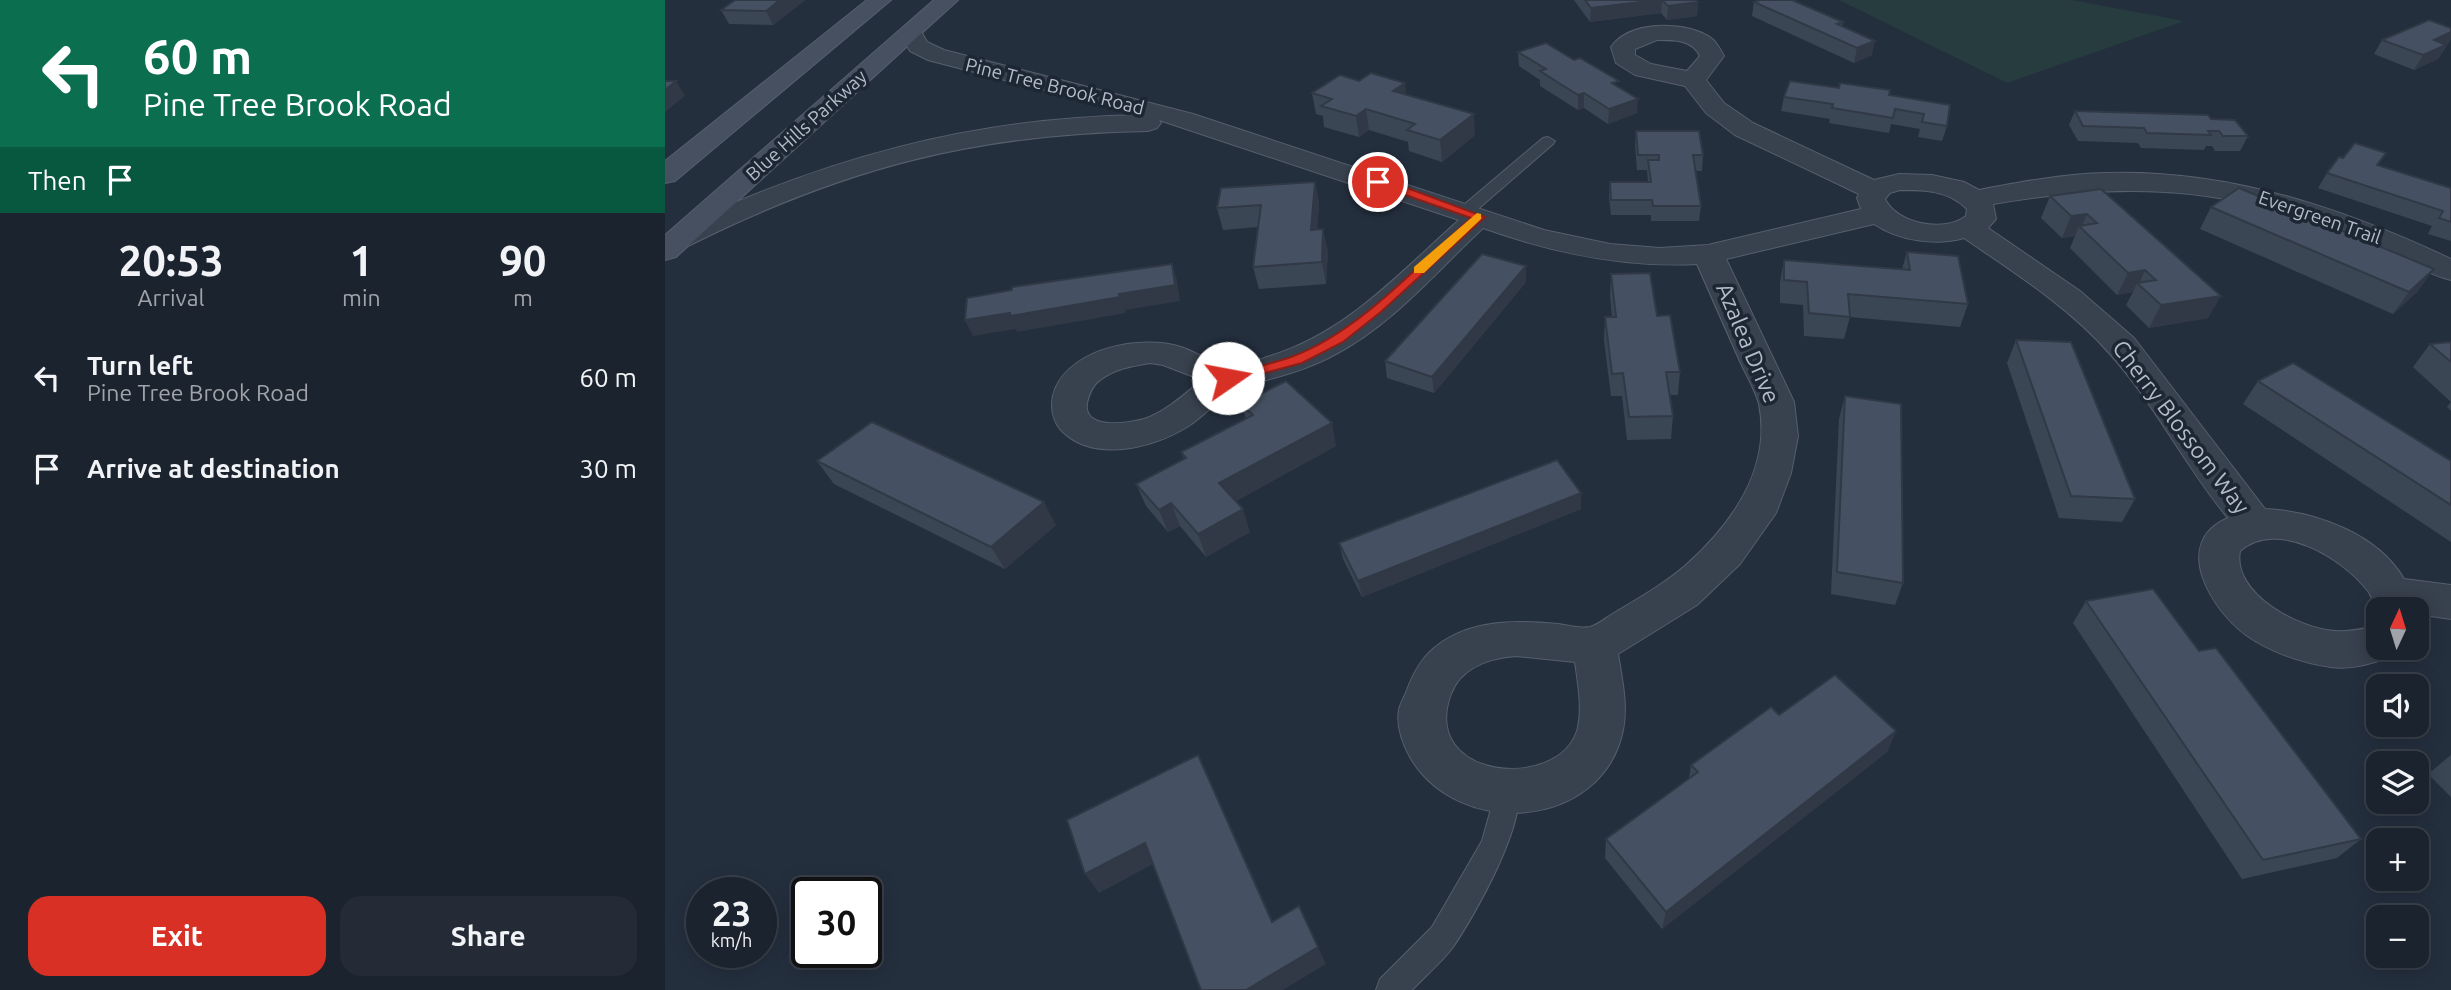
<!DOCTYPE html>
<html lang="en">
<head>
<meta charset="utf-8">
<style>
  body { margin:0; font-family:Ubuntu,sans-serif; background:#242b36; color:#f1f3f6; height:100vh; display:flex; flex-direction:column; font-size:26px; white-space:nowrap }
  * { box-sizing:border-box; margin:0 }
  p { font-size:23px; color:#a0a4aa }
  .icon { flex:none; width:38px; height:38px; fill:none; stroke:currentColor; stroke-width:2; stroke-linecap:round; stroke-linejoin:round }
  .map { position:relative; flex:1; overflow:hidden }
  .sheet { display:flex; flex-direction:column; background:#1b232e; width:665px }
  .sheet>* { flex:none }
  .guide { background:#0b6e4f; color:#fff; overflow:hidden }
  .needle { width:46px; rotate:4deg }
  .tools { position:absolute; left:1701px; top:597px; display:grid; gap:14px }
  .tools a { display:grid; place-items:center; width:63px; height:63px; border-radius:14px; background:#1b232e; box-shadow:0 4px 18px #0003,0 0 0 2px #39404a; font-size:35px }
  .speed { position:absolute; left:21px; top:877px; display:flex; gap:14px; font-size:35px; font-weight:700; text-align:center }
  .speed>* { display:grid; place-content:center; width:91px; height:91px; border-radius:50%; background:#1b232e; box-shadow:0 4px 18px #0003,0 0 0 2px #39404a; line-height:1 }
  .speed small { font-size:18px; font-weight:400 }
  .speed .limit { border:4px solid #111; border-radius:10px; background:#fff; color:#111 }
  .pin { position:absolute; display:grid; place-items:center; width:60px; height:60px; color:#fff; margin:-30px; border:4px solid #fff; border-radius:50%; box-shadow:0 2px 7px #0007 }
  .me { position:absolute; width:77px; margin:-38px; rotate:78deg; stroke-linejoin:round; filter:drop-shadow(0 0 5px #0008) }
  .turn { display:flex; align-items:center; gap:24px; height:147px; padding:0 28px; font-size:32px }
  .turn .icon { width:91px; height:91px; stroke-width:2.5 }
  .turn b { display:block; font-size:49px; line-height:60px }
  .then { display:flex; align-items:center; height:66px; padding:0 28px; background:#0003; gap:14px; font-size:26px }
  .eta { display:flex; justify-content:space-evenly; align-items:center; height:119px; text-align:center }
  .eta b { font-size:42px; font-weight:600; line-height:49px }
  .button { display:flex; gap:14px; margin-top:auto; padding:14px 28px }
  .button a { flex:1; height:80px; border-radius:21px; background:#d93025; color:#fff; font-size:28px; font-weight:600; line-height:80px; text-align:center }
  .button a+a { background:#242b36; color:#f1f3f6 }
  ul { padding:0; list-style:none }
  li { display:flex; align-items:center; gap:21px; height:91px; padding:0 28px }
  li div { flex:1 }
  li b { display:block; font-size:26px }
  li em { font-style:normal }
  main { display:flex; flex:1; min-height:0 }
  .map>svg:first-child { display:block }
</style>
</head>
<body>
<main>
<section class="sheet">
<div class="guide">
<div class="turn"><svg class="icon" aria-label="left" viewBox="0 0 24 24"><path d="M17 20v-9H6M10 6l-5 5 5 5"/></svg><div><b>60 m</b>Pine Tree Brook Road</div></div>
<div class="then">Then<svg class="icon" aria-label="arrive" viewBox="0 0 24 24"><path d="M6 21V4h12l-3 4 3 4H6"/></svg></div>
</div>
<div class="eta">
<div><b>20:53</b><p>Arrival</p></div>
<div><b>1</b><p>min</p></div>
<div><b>90</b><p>m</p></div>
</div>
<ul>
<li><svg class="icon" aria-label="left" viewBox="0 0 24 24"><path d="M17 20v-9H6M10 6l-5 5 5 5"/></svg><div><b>Turn left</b><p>Pine Tree Brook Road</p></div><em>60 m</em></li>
<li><svg class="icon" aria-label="arrive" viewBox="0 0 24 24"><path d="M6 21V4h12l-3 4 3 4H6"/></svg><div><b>Arrive at destination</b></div><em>30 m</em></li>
</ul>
<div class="button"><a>Exit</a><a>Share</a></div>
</section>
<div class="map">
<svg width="1786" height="990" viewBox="0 0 1786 990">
  <rect width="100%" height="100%" fill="#242f3e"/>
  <path fill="#263c3f" d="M1174,0H1407L1519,21L1342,83Z"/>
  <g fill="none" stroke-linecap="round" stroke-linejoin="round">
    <g stroke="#565f6c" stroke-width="2">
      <g id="service">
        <path d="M883,137L890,141L888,144L806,215H794L792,212L794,209L878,138Z"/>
        <path d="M842,781L851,784C866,817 808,918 788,947C777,962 760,976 747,990H711L715,979L767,927L817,841L833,784Z"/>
      </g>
    </g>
    <g stroke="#565f6c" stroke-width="2">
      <path id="minor" d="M246,26L254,28L262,42L279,50L528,114L879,230L945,244L995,248L1043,245L1196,209L1192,198L1194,194L1070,135L1041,113L1020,86L970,75L951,63L946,47C964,21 1016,21 1041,35C1050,39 1054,47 1059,56L1041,80L1059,103L1088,123L1209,180L1234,174L1267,175L1299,182L1314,190C1356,182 1398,174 1441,173C1563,169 1677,208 1786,259V280C1769,276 1753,267 1737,259C1712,247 1685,236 1659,226C1548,184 1444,184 1328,204L1331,219L1323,228L1415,291L1469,338L1600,509C1650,511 1713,534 1739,579L1786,585V619L1752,614V609H1713V616C1709,607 1708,598 1703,591C1678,558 1612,518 1575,551C1567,594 1634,629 1670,631C1685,632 1699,629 1713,625V648H1733L1728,656C1708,663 1688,670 1666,667C1637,663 1605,652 1581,635C1547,610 1505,543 1563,518C1520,466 1490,404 1445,354C1404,307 1350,273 1299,238C1271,246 1234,241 1209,224L1061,259L1129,402L1133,436L1126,473L1111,513L1075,564L1032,605L953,654C957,679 963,705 958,730C938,830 793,840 745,757C738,744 731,726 734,710C735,704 740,696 742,690C748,674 755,660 768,649C803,619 850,620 893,624C902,625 916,629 925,627C933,625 942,617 949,613C974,598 999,584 1021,565C1067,524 1107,468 1094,404C1090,389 1080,373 1074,359C1060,327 1046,295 1032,264C958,268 888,253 818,228C771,272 727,325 669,355C649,366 627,373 605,379C595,382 583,383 574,387C558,395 543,412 528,423C495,446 433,464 399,433C387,423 384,404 390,389C408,347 477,335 516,347C531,352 550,365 566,366C576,367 592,361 602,357C681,334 734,273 794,220L494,120L496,123L492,128L483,131C309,134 180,168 25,245L14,248L3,245L0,238L3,233C156,159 305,118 475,115L263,60L245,51L235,33L238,28ZM992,40C1008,40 1027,39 1035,56L1022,71L986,64L970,55V49ZM1235,190C1259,190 1283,190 1302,209L1301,216C1280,233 1232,224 1220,199L1225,193ZM485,363L498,365L537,380C520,394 500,412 479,419C463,423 418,431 422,403C424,394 427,386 435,380C449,369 467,366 485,363ZM851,656L910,662C913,684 918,710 912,731C892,792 754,779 786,694C796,667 825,658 851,656Z"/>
    </g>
    <g stroke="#565f6c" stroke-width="2">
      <g id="secondary">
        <path d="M202,0H226L10,181L0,183V161Z"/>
        <path d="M269,0H293L11,257L0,260V235Z"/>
      </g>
    </g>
    <use href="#service" fill="#38414e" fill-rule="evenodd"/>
    <use href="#minor" fill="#38414e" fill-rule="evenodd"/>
    <use href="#secondary" fill="#465061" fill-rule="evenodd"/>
  </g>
  <g fill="#3b4654">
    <path d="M70,0H140L108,25L64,24L56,10Z"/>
    <path d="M909,0H1031L1033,2L1032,16L1002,20L996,13L925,22Z"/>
    <path d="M1089,2L1178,22L1177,27L1207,55L1189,63L1087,16Z"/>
    <path d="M1786,28V39L1773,59L1749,70L1709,54L1717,40Z"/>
    <path d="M853,52L954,87L972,113L943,124L919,108L913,110L875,86V80L854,66Z"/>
    <path d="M647,93L741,95L810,135L777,162L744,151L743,142L704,130L694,137L659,127L658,116L651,114Z"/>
    <path d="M1224,95L1282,126L1277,141L1253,137L1255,129L1226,124L1224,133L1164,123L1165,119L1116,111L1119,97Z"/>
    <path d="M1410,111L1546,119L1583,136L1575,151H1550L1547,146H1541L1539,150L1476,148L1473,143L1413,141L1404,125Z"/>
    <path d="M971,131L1038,155L1037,171H1030L1036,206L1034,221H986V215H946L944,197L945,182H983L982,170H972L970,146Z"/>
    <path d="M1721,153L1713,165L1786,188V241L1763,234L1767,226L1653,188L1662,173L1678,158Z"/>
    <path d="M650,182L654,204L652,229L663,251L661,284L594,289L588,267L593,227L558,230L552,208Z"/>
    <path d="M1436,189L1543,318L1484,328L1461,305L1468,292L1452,295L1405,248L1410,236L1397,238L1376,218L1385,196Z"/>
    <path d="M1546,207L1753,291L1728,314L1535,229Z"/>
    <path d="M1242,252L1303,304L1295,327L1185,317L1179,339L1139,336L1138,305L1115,303V282L1119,260L1237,269Z"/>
    <path d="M861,266V282L769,393L722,378L720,361Z"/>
    <path d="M946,274L992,316L1015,372L1013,395H1005L1008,416L1006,439L962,440L957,396H946L939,340L940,317H947L945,296Z"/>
    <path d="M1351,340L1470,499L1457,522L1394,518L1342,363Z"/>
    <path d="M1786,342V402L1748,367L1765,344Z"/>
    <path d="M1593,381L1786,461V542L1578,404Z"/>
    <path d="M1180,396L1238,583L1230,605L1166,594L1174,419Z"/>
    <path d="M1786,402V411L1782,407Z"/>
    <path d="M576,404L671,446L571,501L585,532L541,557L515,526L503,532L481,506L471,484L519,459L516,452L581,419Z"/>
    <path d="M152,461L391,525L340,569L169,484Z"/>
    <path d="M916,509L697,597L678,559L674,543Z"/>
    <path d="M1421,601L1534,651L1696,839L1672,858L1577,879L1408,623Z"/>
    <path d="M1231,731L1222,752L997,929L940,858L941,839L1024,779L1026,765Z"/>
    <path d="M1786,755V797L1763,774Z"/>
  </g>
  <g fill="#303945">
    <path d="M115,0H140L108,25L101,11Z"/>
    <path d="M997,0L996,13L925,22L926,8Z"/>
    <path d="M1033,2L1032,16L1002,20L1003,6Z"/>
    <path d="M1786,32V39L1783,44L1760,54L1769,40Z"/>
    <path d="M1210,41L1207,55L1189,63L1192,48Z"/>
    <path d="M1781,45L1773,59L1749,70L1758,55Z"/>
    <path d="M11,81L20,96L0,112V90Z"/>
    <path d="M740,83L742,103L728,91Z"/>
    <path d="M919,93V108L913,110V95Z"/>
    <path d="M973,99L972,113L943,124L944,109Z"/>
    <path d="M701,109L704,130L694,137L691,116Z"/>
    <path d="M809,114L810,135L777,162L775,140Z"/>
    <path d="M650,182L654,204L651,252L646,230Z"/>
    <path d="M1422,214L1416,228L1414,226L1410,236L1397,238L1406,216Z"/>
    <path d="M658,229L663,251L661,284L657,262Z"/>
    <path d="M507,264L512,280L515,301L460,310L461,313L352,332L351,329L308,336L300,320L454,294Z"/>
    <path d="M861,266V282L769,393L767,377Z"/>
    <path d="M1769,269L1753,291L1728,314L1744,292Z"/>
    <path d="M1480,270L1474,284L1472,283L1468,292L1452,295L1463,273Z"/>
    <path d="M1556,296L1543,318L1484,328L1496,305Z"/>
    <path d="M667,423L671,446L562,506L554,483Z"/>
    <path d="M916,493V509L697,597L693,581Z"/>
    <path d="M379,502L391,525L340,569L326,547Z"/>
    <path d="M506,503L515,526L503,532L494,510Z"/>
    <path d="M578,509L585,532L541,557L533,534Z"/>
    <path d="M1231,731L1222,752L997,929L1001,912Z"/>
    <path d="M533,755L543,776L616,939L607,922Z"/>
    <path d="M480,843L492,862L434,893L420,874Z"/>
    <path d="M653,947L661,964L618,990H581Z"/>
  </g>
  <g fill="#455162" stroke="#303945" stroke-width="2">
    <path d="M70,0H115L101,11L56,10Z"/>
    <path d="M920,0H993L926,8Z"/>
    <path d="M997,0H1031L1033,2L1003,6Z"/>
    <path d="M1095,0H1127L1178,22L1172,24L1210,41L1192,48L1089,2Z"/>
    <path d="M1764,20L1786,28V32L1769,40L1781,45L1758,55L1717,40Z"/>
    <path d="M881,43L909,60L915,58L954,81L947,83L973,99L944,109L919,93L913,95L875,71L881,69L853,52Z"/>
    <path d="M706,73L740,83L728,91L809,114L775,140L742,130L750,124L701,109L691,116L656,106L667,99L647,93L675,75L694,81Z"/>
    <path d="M0,81H11L0,90Z"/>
    <path d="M1125,81L1174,88L1175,83L1225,90L1224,95L1285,105L1282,126L1257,122L1259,114L1230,109L1228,118L1167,108L1168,104L1119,97Z"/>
    <path d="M1410,111L1543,115L1546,119L1570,120L1583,136H1558L1554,131H1543L1546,135L1482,133L1479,128L1418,126Z"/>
    <path d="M971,131H1034L1038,155H1028L1036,206H988L987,200H946L945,182H986L983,160H994V155H973Z"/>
    <path d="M1690,143L1721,153L1712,165L1786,188V222L1774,218L1778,211L1662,173L1674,157L1678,158Z"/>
    <path d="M650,182L646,230L658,229L657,262L588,267L596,205L552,208L556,188Z"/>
    <path d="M1574,188L1769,269L1744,292L1546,207Z"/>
    <path d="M1436,189L1556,296L1496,305L1472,283L1491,280L1480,270L1463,273L1414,226L1432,223L1422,214L1406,216L1385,196Z"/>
    <path d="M1242,252L1293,256L1303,304L1183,294L1185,317L1144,313L1142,282L1119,280V260L1245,270Z"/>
    <path d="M817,254L861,266L767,377L720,361Z"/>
    <path d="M507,264L510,285L454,294L455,297L345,316V313L300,320L302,298L347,290V287Z"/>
    <path d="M985,273L992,316L1005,315L1015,372H1001L1008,416L964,417L958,373L947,374L940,317H951L946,274Z"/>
    <path d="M1351,340L1406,342L1470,499L1406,496Z"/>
    <path d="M1786,342V362L1765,344Z"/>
    <path d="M1628,363L1786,461V505L1593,381Z"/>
    <path d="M621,381L667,423L554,483L578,509L533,534L506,503L494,510L471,484L521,458L516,452L588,415L576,404Z"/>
    <path d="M1180,396L1236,404L1238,583L1172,572Z"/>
    <path d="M207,422L379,502L326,547L152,461Z"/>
    <path d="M892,460L916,493L693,581L674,543Z"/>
    <path d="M1488,589L1534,651L1551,648L1696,839L1598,860L1421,601Z"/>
    <path d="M1170,675L1231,731L1001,912L941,839L1033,772L1026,765L1106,707L1114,715Z"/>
    <path d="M533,755L607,922L634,906L653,947L581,990H536L480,843L420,874L402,820Z"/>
  </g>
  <path fill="#d93025" stroke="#8d1f18" stroke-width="2" d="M709,179H718L820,217L717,311L678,342L637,363L563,383L558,381V375C580,369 604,365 626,357C693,333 753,265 806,218L709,184Z"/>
  <path fill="#f59e0b" d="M812,213L816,214V219L759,273H749V267Z"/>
  <g text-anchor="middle" stroke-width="7" stroke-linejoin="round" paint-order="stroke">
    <g font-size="19" fill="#b4bcc9" stroke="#1d2633">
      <text transform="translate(390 86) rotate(14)" y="7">Pine Tree Brook Road</text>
      <text transform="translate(141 125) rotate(-42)" y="7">Blue Hills Parkway</text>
      <text transform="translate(1655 217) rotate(19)" y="7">Evergreen Trail</text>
    </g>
    <g font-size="23" fill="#b4bcc9" stroke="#1d2633">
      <text transform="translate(1083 343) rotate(67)" y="8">Azalea Drive</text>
      <text transform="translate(1516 427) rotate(53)" y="8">Cherry Blossom Way</text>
    </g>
  </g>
</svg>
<div class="tools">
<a><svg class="needle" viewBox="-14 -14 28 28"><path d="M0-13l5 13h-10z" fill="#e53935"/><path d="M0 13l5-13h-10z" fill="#a0a4aa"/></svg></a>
<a><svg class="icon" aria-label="sound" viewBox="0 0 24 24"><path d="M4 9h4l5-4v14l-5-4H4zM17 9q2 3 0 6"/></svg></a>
<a><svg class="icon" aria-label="layers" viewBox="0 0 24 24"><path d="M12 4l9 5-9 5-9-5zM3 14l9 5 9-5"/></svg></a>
<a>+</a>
<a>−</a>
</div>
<div class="speed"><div>23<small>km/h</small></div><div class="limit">30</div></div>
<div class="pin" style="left:713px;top:182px;background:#d93025"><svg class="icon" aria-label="arrive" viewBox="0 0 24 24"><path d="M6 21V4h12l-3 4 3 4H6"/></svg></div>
<svg class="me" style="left:563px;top:378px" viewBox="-20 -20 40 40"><circle r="19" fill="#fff"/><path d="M0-13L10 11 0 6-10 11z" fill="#d93025"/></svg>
</div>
</main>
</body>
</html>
